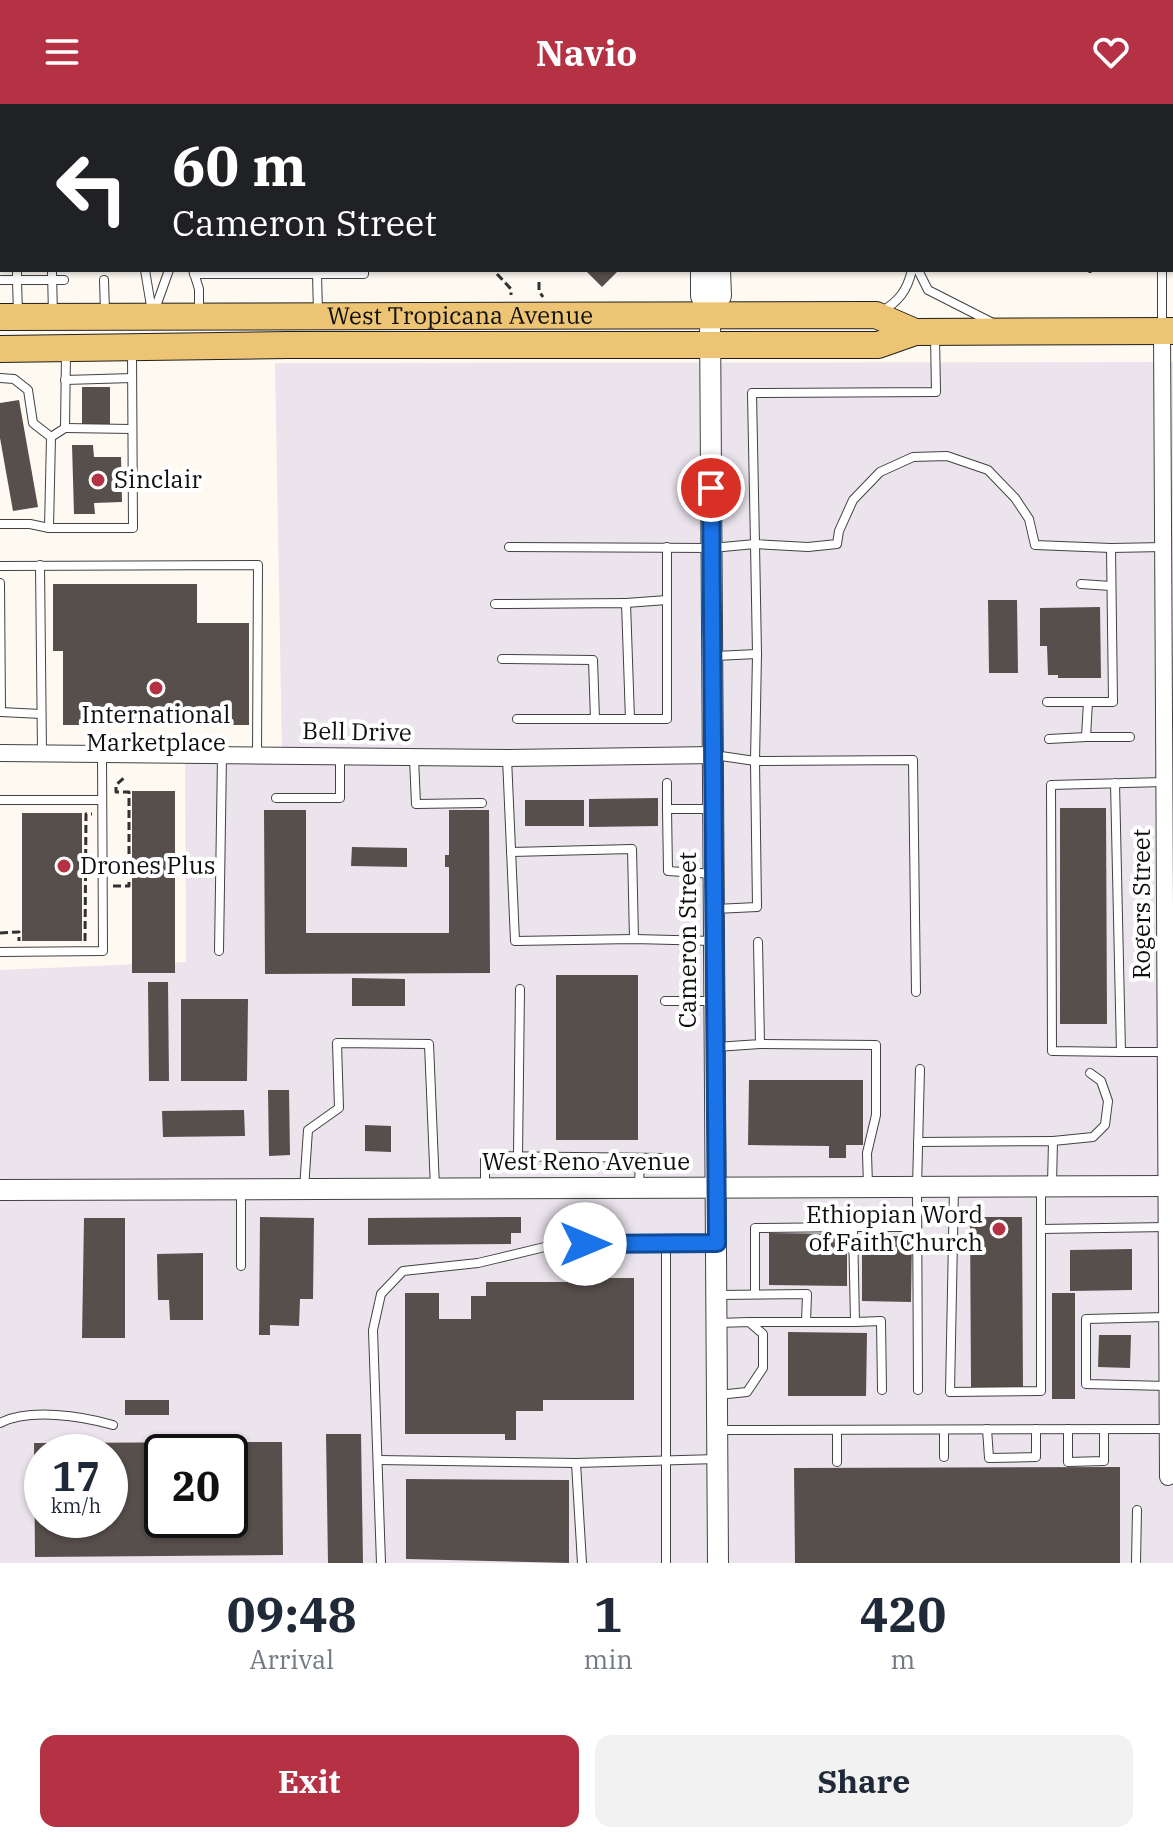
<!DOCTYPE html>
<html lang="en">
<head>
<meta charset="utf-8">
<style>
  body { margin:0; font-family:"IBM Plex Serif",serif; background:#f2f2f3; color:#1f2937; height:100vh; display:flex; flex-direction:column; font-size:30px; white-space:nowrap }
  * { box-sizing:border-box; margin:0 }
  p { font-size:26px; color:#747a83 }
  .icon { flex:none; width:44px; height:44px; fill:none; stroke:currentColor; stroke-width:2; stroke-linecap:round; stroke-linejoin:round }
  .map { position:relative; height:1459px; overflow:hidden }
  .side { display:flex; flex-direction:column; background:#fff; flex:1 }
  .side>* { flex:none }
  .top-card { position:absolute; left:0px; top:0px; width:1174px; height:168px; box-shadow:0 2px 6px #0004; background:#202124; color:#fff; overflow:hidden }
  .speed { position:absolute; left:24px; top:1330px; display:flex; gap:16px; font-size:40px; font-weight:700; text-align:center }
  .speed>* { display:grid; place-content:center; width:104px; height:104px; border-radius:50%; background:#fff; box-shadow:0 2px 6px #0004; line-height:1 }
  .speed small { font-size:20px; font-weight:400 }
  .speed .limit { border:4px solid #111; border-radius:12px; background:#fff; color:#111 }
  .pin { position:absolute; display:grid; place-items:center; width:68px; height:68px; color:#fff; margin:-34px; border:4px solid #fff; border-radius:50%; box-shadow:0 2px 8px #0007 }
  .me { position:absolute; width:88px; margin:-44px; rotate:90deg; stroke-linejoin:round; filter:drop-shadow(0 0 6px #0008) }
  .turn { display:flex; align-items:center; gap:28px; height:168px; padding:0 40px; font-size:36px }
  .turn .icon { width:104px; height:104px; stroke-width:2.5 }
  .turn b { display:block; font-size:56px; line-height:68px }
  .eta { display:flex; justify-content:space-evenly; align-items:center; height:136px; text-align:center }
  .eta b { font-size:48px; font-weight:700; line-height:56px }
  .action { display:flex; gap:16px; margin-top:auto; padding:16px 40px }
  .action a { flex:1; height:92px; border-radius:16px; background:#b43244; color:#fff; font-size:32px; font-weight:700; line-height:92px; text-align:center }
  .action a+a { background:#f2f2f3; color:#1f2937 }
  header { display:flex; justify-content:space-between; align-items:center; height:104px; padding:0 40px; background:#b43244; color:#fff; font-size:36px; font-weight:700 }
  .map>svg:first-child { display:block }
</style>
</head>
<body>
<header><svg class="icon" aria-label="menu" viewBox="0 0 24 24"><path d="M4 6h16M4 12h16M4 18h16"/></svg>Navio<svg class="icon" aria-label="heart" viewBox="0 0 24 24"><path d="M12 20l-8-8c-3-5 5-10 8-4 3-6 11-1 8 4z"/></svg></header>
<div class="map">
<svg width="1173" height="1459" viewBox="0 0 1173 1459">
  <rect width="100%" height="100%" fill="#fefaf2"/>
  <path fill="#ebe4ed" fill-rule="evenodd" d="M1173,258V1459H0V866L186,858L185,650L282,651L275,259ZM42,1348H110V1416H42ZM162,1348H230V1416H162Z"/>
  <g fill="#574f4c" fill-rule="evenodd">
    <path d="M585,166H619L602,183Z"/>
    <rect x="82" y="283" width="28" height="38"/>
    <path d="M19,296L38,403L13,407L0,334V299Z"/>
    <path d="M72,341H93L94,353H121L122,398L94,399L95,410H74Z"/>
    <path d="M53,480H197V519H249V621H63V547H53Z"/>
    <path d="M988,496H1017L1018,569H989Z"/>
    <path d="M1100,503L1101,574H1058V571H1048L1047,542H1040V504Z"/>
    <rect x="132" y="687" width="43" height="182"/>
    <path d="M658,694V722L589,723V695Z"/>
    <rect x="525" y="696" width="59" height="26"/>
    <path d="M1060,704H1106L1107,920H1060Z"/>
    <path d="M264,706H306V829H449V763H445V751H449V706H489L490,869L265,870Z"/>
    <rect x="22" y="709" width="60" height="128"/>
    <path d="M352,743L407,744V763L351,762Z"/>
    <rect x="556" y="871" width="82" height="165"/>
    <path d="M352,874L405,875V902H352Z"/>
    <path d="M148,878H168L169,977H149Z"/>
    <path d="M181,895H248L247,977H181Z"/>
    <path d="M749,976H863V1041H846V1054H829V1042L748,1041Z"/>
    <path d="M268,986H289L290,1051L269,1052Z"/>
    <path d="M244,1006L245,1032L163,1033L162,1007Z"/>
    <path d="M365,1021L391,1022V1048L365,1047Z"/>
    <path d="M260,1113L314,1114L313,1195H300L299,1222L270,1221V1231H259Z"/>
    <path d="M521,1113V1129H511V1140L368,1141V1114Z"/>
    <path d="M970,1113H1022L1023,1284H971Z"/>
    <path d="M84,1114H125V1234H82Z"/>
    <path d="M769,1129L847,1130V1182L769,1181Z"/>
    <path d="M862,1132H912L911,1198L862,1197Z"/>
    <path d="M1132,1145V1186L1070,1187V1146Z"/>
    <path d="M203,1149V1216H170L169,1196H158L157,1150Z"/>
    <path d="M583,1174H634V1296H543V1307H516V1336H505V1330H405V1189H439V1215H471V1192H486V1178H583Z"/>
    <rect x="1052" y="1189" width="23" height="106"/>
    <path d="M788,1228L867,1229L866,1292H788Z"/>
    <path d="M1099,1231H1131L1130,1264L1098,1263Z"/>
    <rect x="125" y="1296" width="44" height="15"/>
    <path d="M326,1330H361L363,1459H328Z"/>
    <path d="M282,1338L283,1451L35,1453L34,1339ZM42,1348H110V1416H42ZM162,1348H230V1416H162Z"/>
    <path d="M1120,1363V1459H795L794,1364Z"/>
    <path d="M406,1375L569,1376V1459L406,1455Z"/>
  </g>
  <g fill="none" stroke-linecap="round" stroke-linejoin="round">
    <g stroke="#424242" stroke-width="10">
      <g id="service">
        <path d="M914,0V2"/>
        <path d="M1161,0V2"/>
        <path d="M0,17H2"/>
        <path d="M0,65L2,66"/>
        <path d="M0,106L2,107"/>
        <path d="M0,133L2,131"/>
        <path d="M145,166L152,208"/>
        <path d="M193,166L199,185V208"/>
        <path d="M918,166L928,186L995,220"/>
        <path d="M1162,166V225"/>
        <path d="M17,167V176H64"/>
        <path d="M52,168L53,211"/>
        <path d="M194,170H364V166"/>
        <path d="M317,170L318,209"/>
        <path d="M0,176H17L18,210"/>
        <path d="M104,176L105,208"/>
        <path d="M154,208L169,166"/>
        <path d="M881,208C899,197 907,187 912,166"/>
        <path d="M935,233L936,288L752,289L755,440L808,443L837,440L839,427L853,396L880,368L913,353L947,352L988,366L1015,394L1029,415L1035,441L1111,444"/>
        <path d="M66,249L65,324L51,333L49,424H133L132,248"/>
        <path d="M0,274L14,275L28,286L33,319L51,333"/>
        <path d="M65,276L132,274"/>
        <path d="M65,324L132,325"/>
        <path d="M0,420H30L49,424"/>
        <path d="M509,443L712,444L755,440L757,550L715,552"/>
        <path d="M40,461L42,649"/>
        <path d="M0,462L258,461L257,651"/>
        <path d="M0,479L1,608L41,610"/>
        <path d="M1081,480L1111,482"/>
        <path d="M626,499L667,496"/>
        <path d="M495,500L626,499L630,615"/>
        <path d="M502,555L593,556L595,615"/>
        <path d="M1047,598H1113L1111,444L1164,443"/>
        <path d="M1088,598L1086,633H1130"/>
        <path d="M517,615H667V443"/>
        <path d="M1049,635L1086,633"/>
        <path d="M714,651L755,657L757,550"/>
        <path d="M414,654L416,700L482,699"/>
        <path d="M507,654L515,837L634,835L714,837"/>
        <path d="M667,679V705"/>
        <path d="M1115,679L1121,948L1052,947L1051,681L1164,678"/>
        <path d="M276,694H340V653"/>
        <path d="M0,696H102"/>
        <path d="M713,705H667L668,767L714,770"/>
        <path d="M511,748L632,745L634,835"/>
        <path d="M715,805L757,803L755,657L913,656L916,888"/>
        <path d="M219,847L222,652"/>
        <path d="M0,848L103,847L102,650"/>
        <path d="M665,897H712"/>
        <path d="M760,940L876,941V1011L867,1049L868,1082"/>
        <path d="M716,943L760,940L758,838"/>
        <path d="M1121,948H1166"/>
        <path d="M1053,1037L1093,1033L1105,1021L1108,997L1101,977L1090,969"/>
        <path d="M918,1038L1053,1037L1052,1080"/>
        <path d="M518,1052L520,885"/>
        <path d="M639,1083L640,1054"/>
        <path d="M485,1084V1052L664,1054"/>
        <path d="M954,1084L950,1288L1041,1287V1084"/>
        <path d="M304,1085L308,1026L339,1004L337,939L429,940L435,1084"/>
        <path d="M241,1086V1162"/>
        <path d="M1041,1125L1167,1123"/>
        <path d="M755,1190V1124L853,1123"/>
        <path d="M717,1191L807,1190L806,1218"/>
        <path d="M1166,1213L1086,1215V1280L1167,1282"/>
        <path d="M749,1218H855L853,1123H917"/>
        <path d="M855,1218L881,1217L882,1286"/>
        <path d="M717,1219L749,1218L763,1230V1264L747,1288L718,1291"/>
        <path d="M918,1286L917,1083L920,965"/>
        <path d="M0,1319C29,1304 82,1312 113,1321"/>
        <path d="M987,1325L989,1354L1036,1353V1325"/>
        <path d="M1068,1325V1358L1104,1357V1325"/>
        <path d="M718,1326L1168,1325"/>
        <path d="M944,1326V1353"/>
        <path d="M378,1356L576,1359L717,1355"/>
        <path d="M837,1358V1326"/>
        <path d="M576,1359L582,1459"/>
        <path d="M381,1459L373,1226L381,1190L403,1167L478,1159L557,1140L716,1139"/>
        <path d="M666,1459V1140"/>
        <path d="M1136,1459L1137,1406"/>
      </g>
    </g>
    <g stroke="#424242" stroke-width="18">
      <g id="minor">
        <path d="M1162,227L1168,1373"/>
        <path d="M0,649L507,654L714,651"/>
      </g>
    </g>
    <g stroke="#424242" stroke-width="22">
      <g id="tertiary">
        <path d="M708,0L709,2"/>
        <path d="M701,166V192L710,212L718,1459"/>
        <path d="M710,212L721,192L720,166"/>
        <path d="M0,1086L1173,1082"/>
      </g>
    </g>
    <g stroke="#202020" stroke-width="28">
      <g id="primary">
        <path id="s1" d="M0,213L876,211L915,228"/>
        <path d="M0,245L288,241H878L915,228L1173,227"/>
      </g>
    </g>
    <g stroke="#313131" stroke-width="3" stroke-dasharray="8 4" stroke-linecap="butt">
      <path d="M581,0V2"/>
      <path d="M1090,166V169"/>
      <path d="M497,170L511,185V191"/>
      <path d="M539,178V187L543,193"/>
      <path d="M113,782H129V688H116V681L126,672"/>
      <path d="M0,829L19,828V837"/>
      <path d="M85,837L86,710H92"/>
    </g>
    <use href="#service" stroke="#fff" stroke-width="8"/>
    <use href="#minor" stroke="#fff" stroke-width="16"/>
    <use href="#tertiary" stroke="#fff" stroke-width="20"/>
    <use href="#primary" stroke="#edc473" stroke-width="26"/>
  </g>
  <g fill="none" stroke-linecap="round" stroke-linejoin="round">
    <g stroke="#114b97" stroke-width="20">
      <path id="route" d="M585,1140L717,1139L711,384"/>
    </g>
    <use href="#route" stroke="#1a73e8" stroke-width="14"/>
  </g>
  <g fill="#b43244" stroke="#fff" stroke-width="3">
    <circle cx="98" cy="376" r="8"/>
    <circle cx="156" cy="584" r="8"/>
    <circle cx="64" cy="762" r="8"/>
    <circle cx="999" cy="1125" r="8"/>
  </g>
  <g text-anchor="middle" stroke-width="8" stroke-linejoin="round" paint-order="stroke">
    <g font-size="24" fill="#0f0f0f" stroke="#fff">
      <text dy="8" stroke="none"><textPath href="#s1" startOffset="460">West Tropicana Avenue</textPath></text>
      <text transform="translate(357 628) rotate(1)" y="8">Bell Drive</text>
      <text transform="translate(1142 800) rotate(-90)" y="8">Rogers Street</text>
      <text transform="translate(688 836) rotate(-90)" y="8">Cameron Street</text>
      <text x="586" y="1066">West Reno Avenue</text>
    </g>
    <g font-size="24" fill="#0f0f0f" stroke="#fff" text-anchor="start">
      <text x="114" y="384">Sinclair</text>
      <text x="156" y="619" text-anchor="middle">International<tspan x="156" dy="28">Marketplace</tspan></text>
      <text x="80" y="770">Drones Plus</text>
      <text x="983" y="1119" text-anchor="end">Ethiopian Word<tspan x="983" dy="28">of Faith Church</tspan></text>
    </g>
  </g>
</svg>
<div class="speed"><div>17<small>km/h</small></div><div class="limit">20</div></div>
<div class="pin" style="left:711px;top:384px;background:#d93025"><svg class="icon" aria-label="arrive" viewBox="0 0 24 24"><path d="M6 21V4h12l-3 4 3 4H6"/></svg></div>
<svg class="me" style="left:585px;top:1140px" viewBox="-20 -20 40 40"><circle r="19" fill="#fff"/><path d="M0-13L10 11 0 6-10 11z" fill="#1a73e8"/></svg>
<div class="top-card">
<div class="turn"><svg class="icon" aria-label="left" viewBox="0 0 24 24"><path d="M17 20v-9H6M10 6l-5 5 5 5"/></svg><div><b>60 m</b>Cameron Street</div></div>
</div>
</div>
<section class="side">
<div class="eta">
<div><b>09:48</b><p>Arrival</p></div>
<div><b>1</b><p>min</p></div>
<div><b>420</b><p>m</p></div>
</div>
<div class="action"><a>Exit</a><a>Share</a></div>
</section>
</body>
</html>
